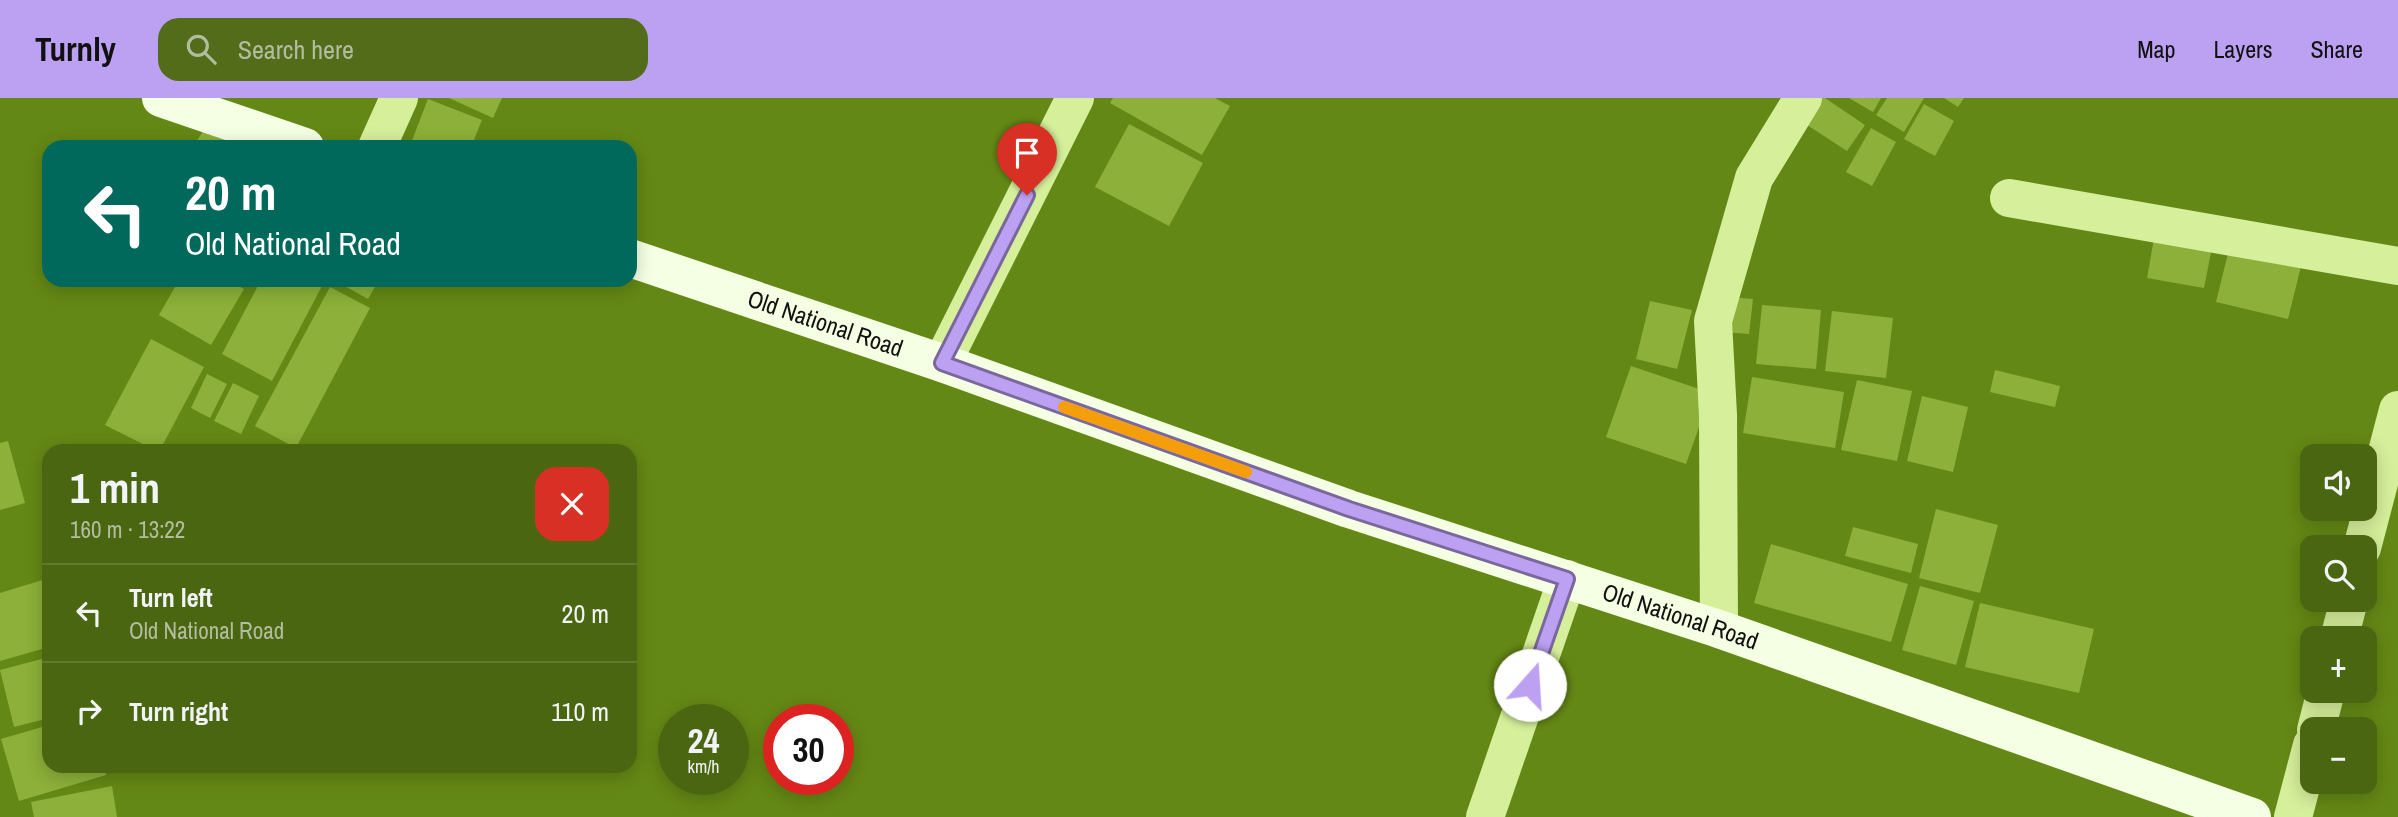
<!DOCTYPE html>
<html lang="en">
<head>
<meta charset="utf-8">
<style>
  body { margin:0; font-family:"Archivo Narrow",sans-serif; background:#526c19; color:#f1f3f6; height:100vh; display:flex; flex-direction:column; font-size:26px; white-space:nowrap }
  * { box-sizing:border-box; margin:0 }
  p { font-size:23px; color:#b2bd9f }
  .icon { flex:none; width:38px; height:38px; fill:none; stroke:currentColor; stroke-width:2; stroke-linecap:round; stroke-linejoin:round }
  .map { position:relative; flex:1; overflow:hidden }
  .drawer { position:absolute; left:42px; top:346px; width:595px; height:329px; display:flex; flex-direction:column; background:#4b6610; border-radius:21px; box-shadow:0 4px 18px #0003 }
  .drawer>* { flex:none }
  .guide { position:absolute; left:42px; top:42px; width:595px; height:147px; border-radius:21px; box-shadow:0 4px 18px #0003; background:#00695c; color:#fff; overflow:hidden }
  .fabs { position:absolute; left:2300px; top:346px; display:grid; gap:14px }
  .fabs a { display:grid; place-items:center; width:77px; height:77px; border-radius:14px; background:#4b6610; box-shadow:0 4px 18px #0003; font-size:35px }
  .speed { position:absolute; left:658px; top:606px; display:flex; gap:14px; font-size:35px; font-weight:700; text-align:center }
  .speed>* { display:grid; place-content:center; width:91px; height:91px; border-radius:50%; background:#4b6610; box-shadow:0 4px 18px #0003; line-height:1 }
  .speed small { font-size:18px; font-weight:400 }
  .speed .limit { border:10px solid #d22; background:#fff; color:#111 }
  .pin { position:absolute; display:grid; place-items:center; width:60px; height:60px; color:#fff; margin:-72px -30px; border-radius:50% 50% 50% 0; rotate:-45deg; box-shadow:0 0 7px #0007 }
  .pin .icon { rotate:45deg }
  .me { position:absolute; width:77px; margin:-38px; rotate:19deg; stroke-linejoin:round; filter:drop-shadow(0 0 5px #0008) }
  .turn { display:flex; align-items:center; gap:24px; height:147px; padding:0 28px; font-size:32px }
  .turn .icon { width:91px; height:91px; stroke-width:2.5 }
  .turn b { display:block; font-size:49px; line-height:60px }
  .round { display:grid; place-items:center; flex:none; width:74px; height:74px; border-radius:21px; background:#526c19 }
  .headline { display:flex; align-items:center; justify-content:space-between; height:119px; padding:0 28px }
  h1 { font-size:42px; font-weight:700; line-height:52px }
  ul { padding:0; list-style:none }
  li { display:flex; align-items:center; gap:21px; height:98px; padding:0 28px; border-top:2px solid #627a30 }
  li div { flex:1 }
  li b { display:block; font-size:26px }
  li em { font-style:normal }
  header { display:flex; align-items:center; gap:42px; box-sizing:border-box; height:98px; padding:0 35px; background:#bca0f2; color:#111 }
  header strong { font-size:33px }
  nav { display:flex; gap:38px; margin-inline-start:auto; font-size:24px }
  .search { width:490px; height:63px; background:#526c19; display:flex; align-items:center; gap:18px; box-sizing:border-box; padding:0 24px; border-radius:21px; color:#b2bd9f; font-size:26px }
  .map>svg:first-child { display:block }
</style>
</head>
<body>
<header>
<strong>Turnly</strong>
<div class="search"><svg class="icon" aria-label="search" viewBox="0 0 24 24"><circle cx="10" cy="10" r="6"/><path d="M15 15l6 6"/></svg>Search here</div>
<nav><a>Map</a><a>Layers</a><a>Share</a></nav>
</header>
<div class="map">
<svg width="2398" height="719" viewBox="0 0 2398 719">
  <rect width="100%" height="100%" fill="#648815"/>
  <g fill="#8cb039">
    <path d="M449,0H502L493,20Z"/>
    <path d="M1113,0H1215L1230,8L1202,57L1110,5Z"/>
    <path d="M1822,0H1825L1865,27L1847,53L1804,25Z"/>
    <path d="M1849,0H1881L1873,14Z"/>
    <path d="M1887,0H1924L1904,34L1876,17Z"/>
    <path d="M1944,0H1964L1958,9Z"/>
    <path d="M428,1L482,22L471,49H422L411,45Z"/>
    <path d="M1924,6L1954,23L1935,58L1904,41Z"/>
    <path d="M1129,26L1203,65L1169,128L1095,89Z"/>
    <path d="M205,30L237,49H193Z"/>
    <path d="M1871,30L1896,44L1872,88L1846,74Z"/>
    <path d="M2156,129L2214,139L2204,190L2147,180Z"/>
    <path d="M2231,143L2303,160L2288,221L2216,204Z"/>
    <path d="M179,182H229L244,191L211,247L159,217Z"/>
    <path d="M261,182H315L323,186L272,283L222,256Z"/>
    <path d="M334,182H379L368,201Z"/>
    <path d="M330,189L370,210L296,350L255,328Z"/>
    <path d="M1728,199L1753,201L1749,236L1724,234Z"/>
    <path d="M1650,203L1692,212L1677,271L1636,261Z"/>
    <path d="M1762,207L1821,212L1816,271L1756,266Z"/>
    <path d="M1832,213L1893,220L1886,280L1825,273Z"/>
    <path d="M151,241L204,269L159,354L105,327Z"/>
    <path d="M1631,268L1711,295L1686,366L1606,339Z"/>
    <path d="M1995,272L2060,288L2055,309L1990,294Z"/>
    <path d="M207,276L227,286L210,320L191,310Z"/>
    <path d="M1752,279L1844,294L1835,350L1743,335Z"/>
    <path d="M1857,282L1912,293L1897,363L1841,352Z"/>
    <path d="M233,285L259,298L241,336L214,323Z"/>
    <path d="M1922,298L1968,309L1953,374L1907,363Z"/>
    <path d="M8,343L25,405L0,412V345Z"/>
    <path d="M1936,411L1998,427L1980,495L1919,480Z"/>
    <path d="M1853,429L1918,446L1911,475L1845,458Z"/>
    <path d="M1771,446L1908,486L1891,544L1754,505Z"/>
    <path d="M49,480V549L0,563V495Z"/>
    <path d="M1920,488L1974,503L1956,567L1902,552Z"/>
    <path d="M1980,505L2094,531L2079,595L1965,569Z"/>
    <path d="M49,559V620L14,629L0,572Z"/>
    <path d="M49,627V668H104L106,677L19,703L1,641Z"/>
    <path d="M112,688L117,719H34L31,704Z"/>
  </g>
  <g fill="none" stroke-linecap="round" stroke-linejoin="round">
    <g stroke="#d6ef9b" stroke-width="38">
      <path d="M377,49L399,0"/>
      <path d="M2009,100L2398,168"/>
      <path d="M942,265L1075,0"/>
      <path d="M2362,450L2398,312"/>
      <path d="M1719,531L1718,317L1713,223L1754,80L1803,0"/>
      <path d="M2339,541L2349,502"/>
      <path d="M2316,632L2326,593"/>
      <path d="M1485,719L1567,481"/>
      <path d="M2293,719L2312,647"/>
    </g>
    <g stroke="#f5ffe3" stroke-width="38">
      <path d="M161,0L305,49"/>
      <path id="s1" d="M630,160L942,265L1349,411L1719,531L2252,719"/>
    </g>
  </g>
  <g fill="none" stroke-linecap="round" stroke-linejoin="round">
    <g stroke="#7a689d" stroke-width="18">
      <path id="route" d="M1027,97L942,265L1349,411L1567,481L1530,587"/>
    </g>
    <use href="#route" stroke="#bca0f2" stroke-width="12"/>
    <path stroke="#f59e0b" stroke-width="12" d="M1064,309L1246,374"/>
  </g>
  <g text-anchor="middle" stroke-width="7" stroke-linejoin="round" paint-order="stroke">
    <g font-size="24" fill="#111" stroke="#648815">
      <text dy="8" stroke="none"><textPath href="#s1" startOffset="206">Old National Road</textPath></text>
      <text dy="8" stroke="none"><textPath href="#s1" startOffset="1110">Old National Road</textPath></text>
    </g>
  </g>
</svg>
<div class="fabs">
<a><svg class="icon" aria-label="sound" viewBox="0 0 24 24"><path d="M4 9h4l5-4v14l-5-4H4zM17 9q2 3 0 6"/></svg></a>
<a><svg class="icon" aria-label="search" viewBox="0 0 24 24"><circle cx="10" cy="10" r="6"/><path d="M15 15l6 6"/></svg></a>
<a>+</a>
<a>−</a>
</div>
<div class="speed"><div>24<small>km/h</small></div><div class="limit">30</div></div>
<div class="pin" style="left:1027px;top:97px;background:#d93025"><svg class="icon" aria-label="arrive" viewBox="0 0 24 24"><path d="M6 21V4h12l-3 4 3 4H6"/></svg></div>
<svg class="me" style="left:1530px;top:587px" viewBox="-20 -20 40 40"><circle r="19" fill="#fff"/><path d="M0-13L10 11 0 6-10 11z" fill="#bca0f2"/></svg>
<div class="guide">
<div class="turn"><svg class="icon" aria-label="left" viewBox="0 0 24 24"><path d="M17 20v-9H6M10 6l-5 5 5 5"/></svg><div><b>20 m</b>Old National Road</div></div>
</div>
<section class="drawer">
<div class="headline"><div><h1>1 min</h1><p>160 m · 13:22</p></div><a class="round" style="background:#d93025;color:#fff"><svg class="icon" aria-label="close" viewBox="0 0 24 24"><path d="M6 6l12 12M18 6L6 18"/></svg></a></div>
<ul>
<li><svg class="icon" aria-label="left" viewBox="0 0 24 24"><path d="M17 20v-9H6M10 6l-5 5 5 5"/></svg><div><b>Turn left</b><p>Old National Road</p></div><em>20 m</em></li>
<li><svg class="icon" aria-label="right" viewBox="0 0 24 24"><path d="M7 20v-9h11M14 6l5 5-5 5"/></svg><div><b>Turn right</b></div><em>110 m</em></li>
</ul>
</section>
</div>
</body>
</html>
